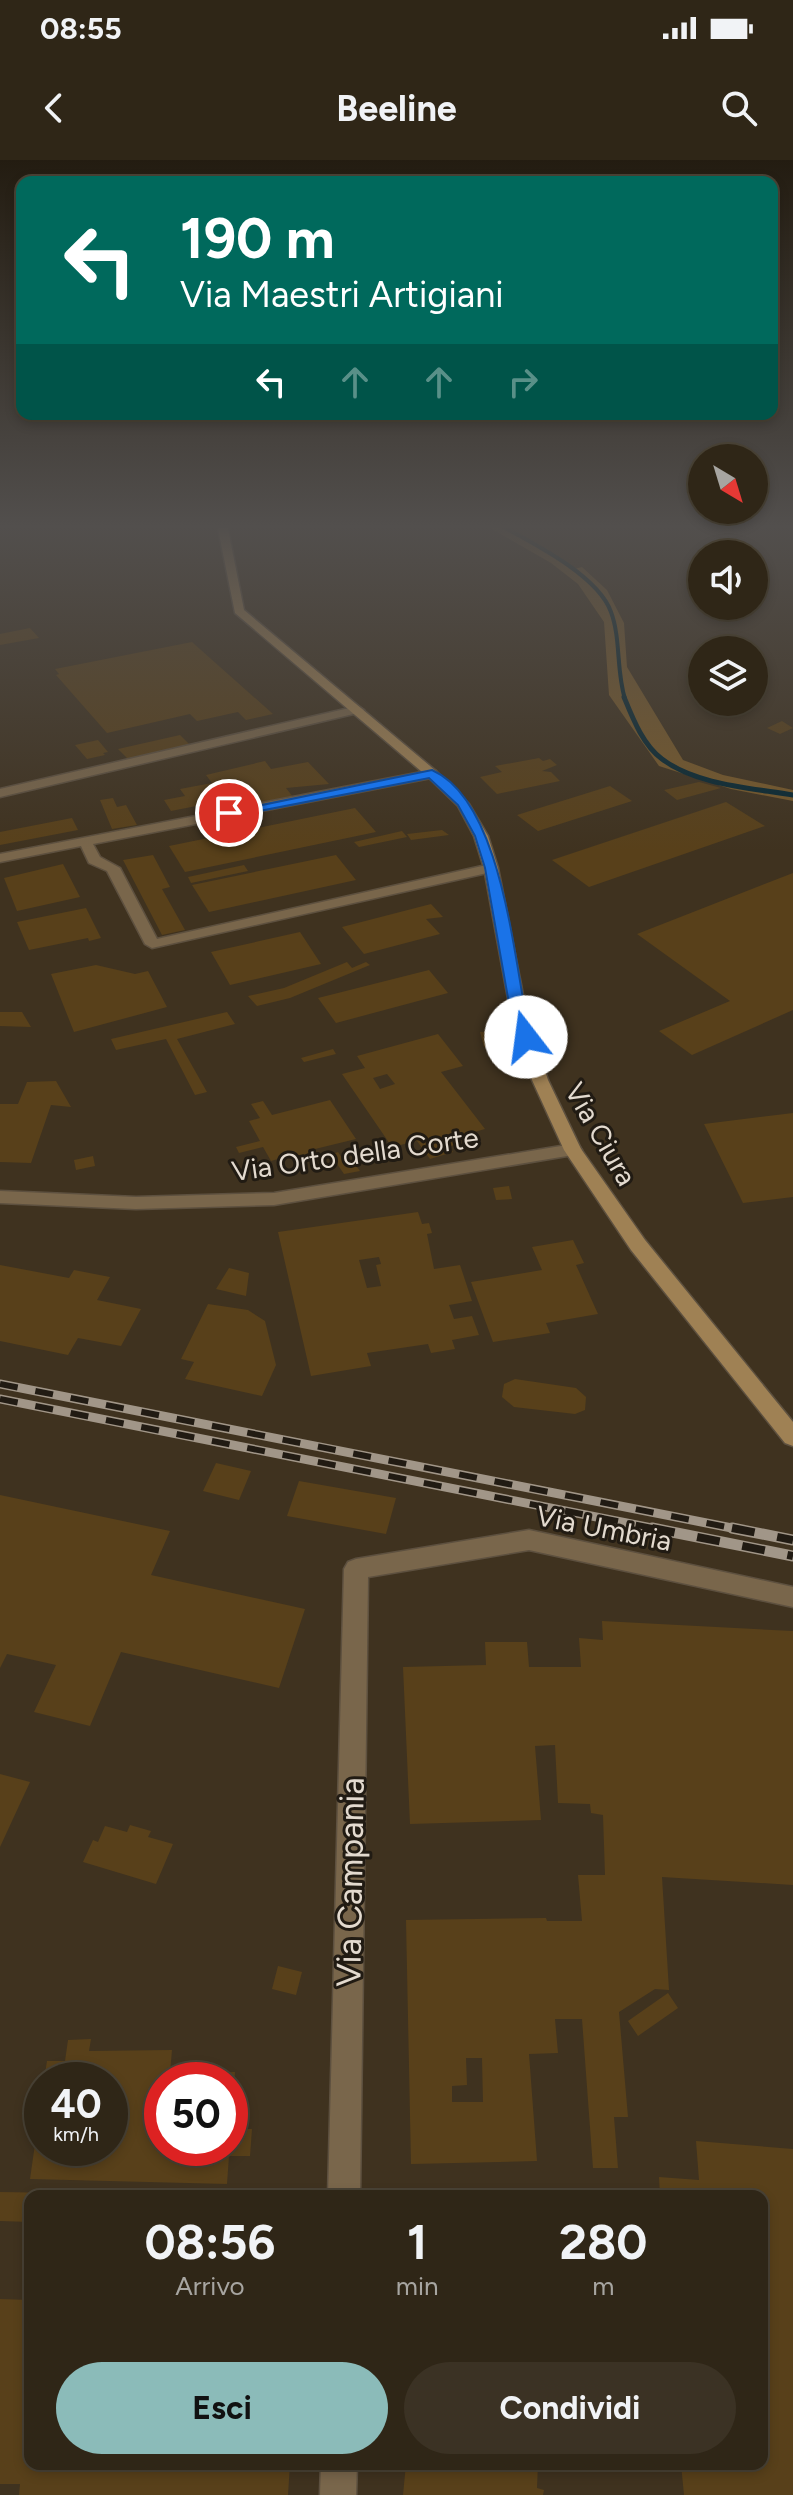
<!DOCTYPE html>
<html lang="it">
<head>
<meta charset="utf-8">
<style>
  body { margin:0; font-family:Figtree,sans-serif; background:#3b3224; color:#f1f3f6; height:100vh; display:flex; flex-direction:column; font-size:30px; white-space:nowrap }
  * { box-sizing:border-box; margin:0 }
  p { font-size:26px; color:#a7a5a1 }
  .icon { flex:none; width:44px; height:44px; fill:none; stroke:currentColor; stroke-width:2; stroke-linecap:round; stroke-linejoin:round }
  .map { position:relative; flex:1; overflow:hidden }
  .panel { position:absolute; left:24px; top:2030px; width:744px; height:280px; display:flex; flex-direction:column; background:#2f2617; border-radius:16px; box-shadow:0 4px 12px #0003,0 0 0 2px #4a4336 }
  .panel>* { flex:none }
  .guide { position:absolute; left:16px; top:16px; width:762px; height:244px; border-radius:16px; box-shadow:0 4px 12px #0003,0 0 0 2px #4a4336; background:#00695c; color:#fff; overflow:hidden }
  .needle { width:52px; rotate:142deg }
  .tools { position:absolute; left:688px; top:284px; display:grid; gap:16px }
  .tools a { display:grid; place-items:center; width:80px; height:80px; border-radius:50%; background:#2f2617; box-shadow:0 4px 12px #0003,0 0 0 2px #4a4336; font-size:40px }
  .speed { position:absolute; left:24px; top:1902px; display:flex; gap:16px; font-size:40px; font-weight:700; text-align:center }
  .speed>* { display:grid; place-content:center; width:104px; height:104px; border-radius:50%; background:#2f2617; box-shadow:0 4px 12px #0003,0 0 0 2px #4a4336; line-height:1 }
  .speed small { font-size:20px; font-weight:400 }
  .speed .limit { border:12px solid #d22; background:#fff; color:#111 }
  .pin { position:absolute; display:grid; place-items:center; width:68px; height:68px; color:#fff; margin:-34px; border:4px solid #fff; border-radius:50%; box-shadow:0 2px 8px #0007 }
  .me { position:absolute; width:88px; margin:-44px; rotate:345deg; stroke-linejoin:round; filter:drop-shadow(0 0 6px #0008) }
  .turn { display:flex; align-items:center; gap:28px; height:168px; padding:0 32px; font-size:36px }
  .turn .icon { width:104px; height:104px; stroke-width:2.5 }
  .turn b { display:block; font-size:56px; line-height:68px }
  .lanes { display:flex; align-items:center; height:76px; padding:0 32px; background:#0003; justify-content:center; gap:40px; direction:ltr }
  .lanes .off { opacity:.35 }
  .eta { display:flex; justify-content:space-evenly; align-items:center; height:136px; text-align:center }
  .eta b { font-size:48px; font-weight:700; line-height:56px }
  .action { display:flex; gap:16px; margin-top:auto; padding:16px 32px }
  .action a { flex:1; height:92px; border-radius:48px; background:#8bbbb9; color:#111; font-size:32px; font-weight:700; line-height:92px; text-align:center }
  .action a+a { background:#3b3224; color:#f1f3f6 }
  .status { display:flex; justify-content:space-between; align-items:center; height:56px; padding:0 40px; background:#2f2617; direction:ltr }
  .status svg { height:22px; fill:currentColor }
  header { display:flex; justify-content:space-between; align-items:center; height:104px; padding:0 32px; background:#2f2617; font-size:36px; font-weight:700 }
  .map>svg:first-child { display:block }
</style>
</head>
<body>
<div class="status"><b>08:55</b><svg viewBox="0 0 49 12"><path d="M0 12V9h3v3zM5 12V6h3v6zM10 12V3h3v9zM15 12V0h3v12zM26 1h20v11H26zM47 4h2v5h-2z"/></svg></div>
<header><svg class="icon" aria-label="back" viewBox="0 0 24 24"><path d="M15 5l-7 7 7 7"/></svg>Beeline<svg class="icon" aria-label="search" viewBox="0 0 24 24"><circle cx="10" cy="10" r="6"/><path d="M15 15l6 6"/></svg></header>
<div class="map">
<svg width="793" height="2335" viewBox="0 0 793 2335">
  <rect width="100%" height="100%" fill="#3f321f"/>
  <path fill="#77592a" d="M483,364H503L574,409L582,407L607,430L624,463L627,507L683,600L723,615L793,630V641L731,629L659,606L609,535L604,462L578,424L551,403Z"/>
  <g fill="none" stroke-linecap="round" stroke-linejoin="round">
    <path stroke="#072833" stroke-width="4" d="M498,364C531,382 598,415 611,452C621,479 616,510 625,539"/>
    <path stroke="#072833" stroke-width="5" d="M624,537C633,559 643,585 662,599C696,625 752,628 793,635"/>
  </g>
  <g fill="#58401a" fill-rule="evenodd">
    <path d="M30,468L39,478L0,485V474Z"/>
    <path d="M192,482L273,554L246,560L238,552L197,561L190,554L107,573L56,515L59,514L55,509Z"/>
    <path d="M782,561L793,568L780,574L767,568Z"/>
    <path d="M180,575L190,585L128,599L118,589Z"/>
    <path d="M98,580L108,592L103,593L105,595L87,599L75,585Z"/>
    <path d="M539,598L543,601L550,599L557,605L542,611L551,612L560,621L497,634L480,617L502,612L495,606Z"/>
    <path d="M265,601L271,609L308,602L329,624L286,628L293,637L259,644L252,635L171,651L164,640L185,636L180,629L212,623L206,615Z"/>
    <path d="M699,622L721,628L677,640L664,630Z"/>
    <path d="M610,626L632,641L538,671L517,655Z"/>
    <path d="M113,638L117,647L126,645L137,665L112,669L100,640Z"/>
    <path d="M726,642L765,666L589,727L552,700Z"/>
    <path d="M355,648L376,672L185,712L169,686Z"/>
    <path d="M72,658L78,670L0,685V672Z"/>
    <path d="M442,670L449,675L411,680L407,674Z"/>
    <path d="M402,671L407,677L359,687L354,682Z"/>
    <path d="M153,695L170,727L162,729L185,770L162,775L123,700Z"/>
    <path d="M336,695L356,720L209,752L192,725Z"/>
    <path d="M63,704L80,737L17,751L4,718Z"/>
    <path d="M244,705L248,711L191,723L188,717Z"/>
    <path d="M793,713V850L692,895L659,871L730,841L637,774Z"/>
    <path d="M431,744L443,757L426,759L440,774L364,794L342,767Z"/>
    <path d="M86,748L101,778L89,781L88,778L29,790L17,762Z"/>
    <path d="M300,772L321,804L230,825L211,792Z"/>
    <path d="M347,802L352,808L366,802L370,805L290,838L257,846L248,836L284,828Z"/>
    <path d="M96,805L135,814L148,811L167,847L74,872L51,814Z"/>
    <path d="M429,810L448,833L336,863L318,838Z"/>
    <path d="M0,852H22L31,867L0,866Z"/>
    <path d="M227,852L235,864L177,879L207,932L195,935L166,879L116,890L111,879Z"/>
    <path d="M493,871L500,891L494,892L492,886L484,887L480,872Z"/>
    <path d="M438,874L463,906L441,912L485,969L449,979L454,985L449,987L453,992L430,999L417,981L392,987L342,914L365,908L357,896ZM387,914L395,924L380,929L373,918Z"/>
    <path d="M333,889L336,894L304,902L301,898Z"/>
    <path d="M56,921L71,947L51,945L31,1003L0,1002V944H18L27,922Z"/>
    <path d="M330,940L356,979L315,989L318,993L298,998L295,994L271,1001L263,987L239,993L236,987L260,981L249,961L260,958L251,944L263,941L272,955Z"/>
    <path d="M793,953V1037L743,1043L704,964Z"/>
    <path d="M338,992L346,1004L353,1002L360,1011L344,1014L331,995Z"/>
    <path d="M93,996L95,1006L76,1010L74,1000Z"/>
    <path d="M509,1026L512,1039L496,1040L493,1028Z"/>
    <path d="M418,1052L422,1064L429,1063L432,1073L427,1074L434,1109L460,1105L472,1141L449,1145L454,1159L472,1156L479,1175L452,1180L455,1189L431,1193L428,1184L367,1193L371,1206L311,1216L278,1072ZM379,1097L381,1104L376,1105L381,1126L367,1128L359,1100Z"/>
    <path d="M573,1080L584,1103L576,1105L598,1154L546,1163L550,1173L493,1182L471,1122L542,1110L532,1087Z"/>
    <path d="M0,1105L69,1118L74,1110L110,1117L97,1140L141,1149L121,1186L78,1178L68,1195L0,1181Z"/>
    <path d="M229,1108L249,1113L246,1136L216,1129Z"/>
    <path d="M208,1144L248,1150L265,1161L276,1205L262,1236L185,1219L194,1202L181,1199Z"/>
    <path d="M515,1219L576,1228L586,1237L585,1250L575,1254L514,1247L502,1237L504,1224Z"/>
    <path d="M216,1303L251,1311L239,1340L203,1331Z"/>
    <path d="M299,1321L396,1338L386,1374L287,1356Z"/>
    <path d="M0,1335L170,1371L151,1415L305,1449L279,1528L121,1492L90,1566L34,1552L56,1505L7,1494L0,1508Z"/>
    <path d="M602,1461L793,1471V1725L662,1717L669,1830L655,1829L619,1852L628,1957H614L618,2008H593L582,1859H555L558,1893L529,1894L537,2001L411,2004L406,1760L546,1758L547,1761H582L578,1715H605L603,1655L591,1653L590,1644L558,1643L555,1585L535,1586L541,1660L410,1664L403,1507L486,1505L485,1482H527L529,1507H581L579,1478L603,1480ZM466,1898H482L483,1942H452V1926L467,1925Z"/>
    <path d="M0,1614L30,1622L0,1687Z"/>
    <path d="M130,1665L151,1671L148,1677L173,1684L156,1724L83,1702L93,1680L98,1682L105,1666L127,1672Z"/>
    <path d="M278,1806L302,1812L296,1835L272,1829Z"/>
    <path d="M668,1833L678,1848L638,1876L628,1861Z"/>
    <path d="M91,1879L89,1891L172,1890L170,1913L235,1912L232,1961L230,1920H162V1988H230V1969H252L250,1996H229L227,2024L30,2019L40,1949L42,1988H110V1920H44L47,1901H65L68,1880Z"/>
    <path d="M696,1981L793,1989V2335H684L681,2304H762V2036H660L659,2017L699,2020Z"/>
    <path d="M0,2032L61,2033V2036H30V2062L0,2061Z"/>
    <path d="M0,2139L30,2140V2304H290L288,2335H19L20,2324H0Z"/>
    <path d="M406,2304H538L537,2328L544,2330L543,2335H403Z"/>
  </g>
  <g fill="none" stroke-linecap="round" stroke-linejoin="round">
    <g stroke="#5d503f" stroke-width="3">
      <g id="street">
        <path d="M358,546L364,550L362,552L0,637V629Z"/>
        <path d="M432,610L436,611V617L93,684L100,697L120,708L157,779L491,704L496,705V711L152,788L145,784L107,711L89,703L81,686L0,702V694Z"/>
        <path d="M573,984L579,986L582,990L579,994L274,1045L136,1049L0,1043V1031L136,1037L274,1033Z"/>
        <path d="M529,1370L793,1427V1447L529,1390L368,1417L360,2036H328L344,1409L348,1402L356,1399Z"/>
        <path d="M321,2304H357L356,2335H320Z"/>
      </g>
    </g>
    <g stroke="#5d503f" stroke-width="3">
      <path id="secondary" d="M217,364H227L244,450L436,611L469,644L488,676L498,708L527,855L548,920L581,989L645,1080L793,1262V1286L785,1283L631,1090L564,990L532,920L511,855L484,708L474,676L458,646L428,617L235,453Z"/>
    </g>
    <use href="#street" fill="#79664b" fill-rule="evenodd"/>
    <use href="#secondary" fill="#9f8154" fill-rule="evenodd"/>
    <g stroke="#a19688" stroke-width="9">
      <g id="rail-far1">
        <path d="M0,1224L742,1370"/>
        <path d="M0,1239L662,1370"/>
      </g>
    </g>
    <g stroke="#a19688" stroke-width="11">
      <g id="rail">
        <path d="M652,1368L793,1396"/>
        <path d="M732,1368L793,1380"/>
      </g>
    </g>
    <use href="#rail-far1" stroke="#211b13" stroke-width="6" stroke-dasharray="18" stroke-linecap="butt"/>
    <use href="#rail" stroke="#211b13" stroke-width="8" stroke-dasharray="23" stroke-linecap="butt"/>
  </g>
  <linearGradient id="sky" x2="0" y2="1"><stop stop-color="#231c11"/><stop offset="0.53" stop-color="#524f4d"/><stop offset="1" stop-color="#524f4d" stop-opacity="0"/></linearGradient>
  <rect width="793" height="691" fill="url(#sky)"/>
  <path fill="#1a73e8" stroke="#114b97" stroke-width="2" d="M432,610C500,640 513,790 526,855L533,877L531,880H520L511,855L485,708L475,676L458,645L429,618L229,657L223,653Z"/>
  <g text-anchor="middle" stroke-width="6" stroke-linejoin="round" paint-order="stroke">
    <g font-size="28" fill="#e3dacf" stroke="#211b13">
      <text transform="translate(601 974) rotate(60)" y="10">Via Ciura</text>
      <text transform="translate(355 994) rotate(-8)" y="10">Via Orto della Corte</text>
      <text transform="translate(604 1368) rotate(11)" y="10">Via Umbria</text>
    </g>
    <g font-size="34" fill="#e3dacf" stroke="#211b13">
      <text transform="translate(350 1722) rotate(-89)" y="12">Via Campania</text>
    </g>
  </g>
</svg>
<div class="tools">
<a><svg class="needle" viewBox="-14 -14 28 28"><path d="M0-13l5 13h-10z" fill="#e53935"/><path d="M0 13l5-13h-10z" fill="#a7a5a1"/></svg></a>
<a><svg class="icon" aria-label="sound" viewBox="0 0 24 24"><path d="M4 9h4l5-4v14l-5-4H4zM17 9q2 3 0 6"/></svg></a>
<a><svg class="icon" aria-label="layers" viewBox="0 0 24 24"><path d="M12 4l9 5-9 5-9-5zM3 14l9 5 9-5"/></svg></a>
</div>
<div class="speed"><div>40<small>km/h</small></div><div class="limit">50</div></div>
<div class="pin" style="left:229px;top:653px;background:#d93025"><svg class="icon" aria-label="arrive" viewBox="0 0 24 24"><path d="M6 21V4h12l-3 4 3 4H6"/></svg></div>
<svg class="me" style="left:526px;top:877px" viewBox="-20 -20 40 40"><circle r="19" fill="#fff"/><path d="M0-13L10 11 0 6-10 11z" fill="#1a73e8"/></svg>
<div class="guide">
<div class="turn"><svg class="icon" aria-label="left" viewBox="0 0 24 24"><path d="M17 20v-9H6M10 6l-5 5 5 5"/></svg><div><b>190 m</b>Via Maestri Artigiani</div></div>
<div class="lanes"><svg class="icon" aria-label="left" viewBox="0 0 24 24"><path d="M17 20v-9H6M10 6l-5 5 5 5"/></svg><svg class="icon off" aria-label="ahead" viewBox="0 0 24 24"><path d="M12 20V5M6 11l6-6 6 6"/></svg><svg class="icon off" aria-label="ahead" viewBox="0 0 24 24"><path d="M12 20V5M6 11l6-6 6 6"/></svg><svg class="icon off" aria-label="right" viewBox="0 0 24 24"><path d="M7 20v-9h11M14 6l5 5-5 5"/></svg></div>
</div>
<section class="panel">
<div class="eta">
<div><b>08:56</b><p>Arrivo</p></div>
<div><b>1</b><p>min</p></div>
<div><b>280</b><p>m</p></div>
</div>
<div class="action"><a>Esci</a><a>Condividi</a></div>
</section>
</div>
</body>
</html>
